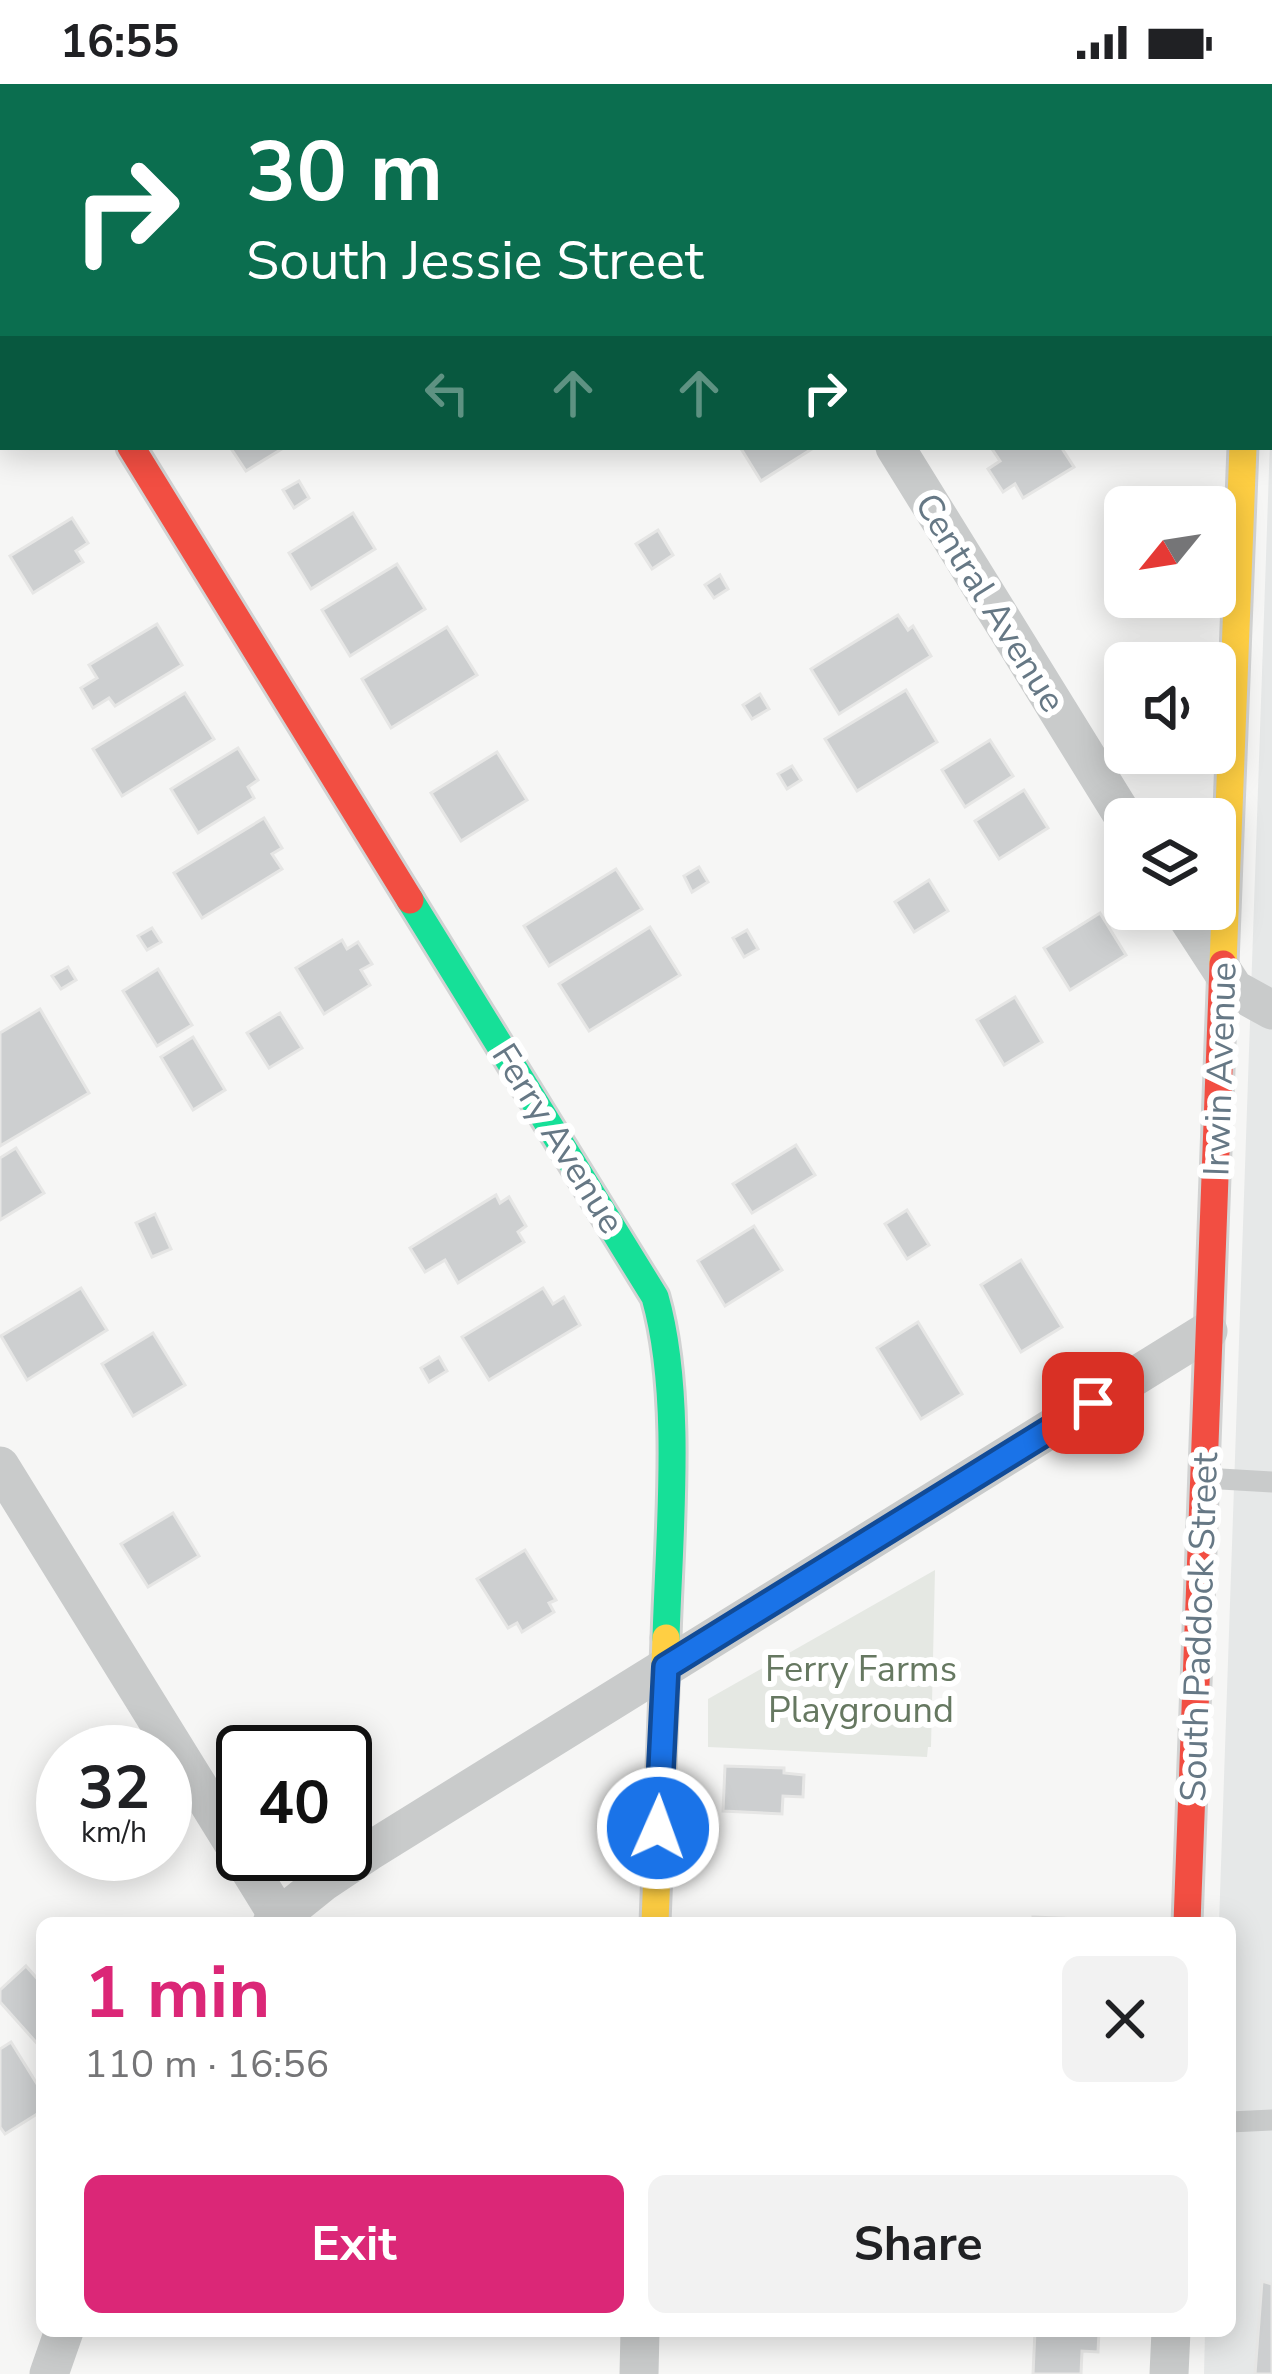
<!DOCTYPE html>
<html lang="en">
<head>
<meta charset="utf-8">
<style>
  body { margin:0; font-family:"Nunito Sans",sans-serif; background:#f2f2f2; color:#202124; height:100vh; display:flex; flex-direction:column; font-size:45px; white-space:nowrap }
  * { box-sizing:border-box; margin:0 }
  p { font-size:39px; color:#757577 }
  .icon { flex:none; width:66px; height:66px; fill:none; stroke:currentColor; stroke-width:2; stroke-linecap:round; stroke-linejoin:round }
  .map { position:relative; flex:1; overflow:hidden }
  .sheet { position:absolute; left:36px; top:1833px; width:1200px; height:420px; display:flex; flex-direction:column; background:#fff; border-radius:18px; box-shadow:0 6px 30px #0003 }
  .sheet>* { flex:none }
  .top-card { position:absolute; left:0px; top:0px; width:1272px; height:366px; box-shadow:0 6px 30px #0003; background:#0b6e4f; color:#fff; overflow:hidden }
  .needle { width:78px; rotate:240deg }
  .tools { position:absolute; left:1104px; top:402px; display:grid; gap:24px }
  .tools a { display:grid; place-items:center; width:132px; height:132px; border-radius:18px; background:#fff; box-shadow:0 6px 30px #0003; font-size:60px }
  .speed { position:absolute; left:36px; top:1641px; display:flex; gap:24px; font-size:60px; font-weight:700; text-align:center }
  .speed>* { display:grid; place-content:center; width:156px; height:156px; border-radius:50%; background:#fff; box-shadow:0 6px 30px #0003; line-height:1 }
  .speed small { font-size:30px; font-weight:400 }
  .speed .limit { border:6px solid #111; border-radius:18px; background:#fff; color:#111 }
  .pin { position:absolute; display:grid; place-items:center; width:102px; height:102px; color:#fff; margin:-51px; border-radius:24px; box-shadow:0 6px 18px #0006 }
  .me { position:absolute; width:132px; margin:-66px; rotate:2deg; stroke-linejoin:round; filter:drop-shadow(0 0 9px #0008) }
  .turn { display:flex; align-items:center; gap:42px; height:252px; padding:0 48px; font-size:54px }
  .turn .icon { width:156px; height:156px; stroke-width:2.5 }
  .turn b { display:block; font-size:84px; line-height:102px }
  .lanes { display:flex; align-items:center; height:114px; padding:0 48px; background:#0003; justify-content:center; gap:60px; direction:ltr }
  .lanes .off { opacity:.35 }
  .round { display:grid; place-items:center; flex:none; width:126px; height:126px; border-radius:18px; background:#f2f2f2 }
  .summary { display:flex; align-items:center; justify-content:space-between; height:204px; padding:0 48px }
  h1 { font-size:72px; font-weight:700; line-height:90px; color:#db2777 }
  .primary-button { display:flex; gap:24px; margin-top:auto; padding:24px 48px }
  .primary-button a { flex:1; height:138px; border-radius:18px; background:#db2777; color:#fff; font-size:48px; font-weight:700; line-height:138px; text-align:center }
  .primary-button a+a { background:#f2f2f2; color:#202124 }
  .status { display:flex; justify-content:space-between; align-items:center; height:84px; padding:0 60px; background:#fff; direction:ltr }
  .status svg { height:33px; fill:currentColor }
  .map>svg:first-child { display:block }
</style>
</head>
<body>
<div class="status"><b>16:55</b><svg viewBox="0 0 49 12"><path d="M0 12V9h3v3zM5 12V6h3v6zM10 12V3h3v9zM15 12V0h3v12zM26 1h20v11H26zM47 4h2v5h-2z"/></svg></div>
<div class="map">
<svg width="1272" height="2290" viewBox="0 0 1272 2290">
  <rect width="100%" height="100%" fill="#f6f6f5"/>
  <path fill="#e6e8e8" d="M1272,298V2290H1204L1205,2247H1230V1839H1219Z"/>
  <path fill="#e5e8e3" d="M935,1486L931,1663H928L927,1673L708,1663V1615Z"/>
  <g fill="#cdcfd0" stroke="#e6e6e5" stroke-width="3">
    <path d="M230,363H285L246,387Z"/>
    <path d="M740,363H815L761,397Z"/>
    <path d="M995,363H1061L1074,383L1023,414L1015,400L1003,408L988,385L1000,377L992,365Z"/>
    <path d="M299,397L309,414L294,424L283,406Z"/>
    <path d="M353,429L375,465L311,505L289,469Z"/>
    <path d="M72,434L88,459L76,467L83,478L33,509L10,472Z"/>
    <path d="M658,446L673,471L652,485L636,460Z"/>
    <path d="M397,480L425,525L350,572L322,526Z"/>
    <path d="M720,491L728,505L714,514L705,501Z"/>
    <path d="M898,531L908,546L913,542L931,572L839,630L811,585Z"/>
    <path d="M157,540L182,581L115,622L109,614L93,624L81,604L97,594L89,581Z"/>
    <path d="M447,543L477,591L391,644L362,595Z"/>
    <path d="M906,606L937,658L857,707L825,655Z"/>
    <path d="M185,609L214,655L122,712L93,665Z"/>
    <path d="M760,610L769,625L752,635L743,621Z"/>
    <path d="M990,656L1013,692L965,723L942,686Z"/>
    <path d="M238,664L258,696L248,703L254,714L198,749L171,705Z"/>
    <path d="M497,668L527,716L461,757L431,709Z"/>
    <path d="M792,682L801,696L787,705L778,690Z"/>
    <path d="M1024,706L1048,744L999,775L975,737Z"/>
    <path d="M264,734L282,764L272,770L282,785L202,834L174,789Z"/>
    <path d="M699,783L708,798L692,808L684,792Z"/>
    <path d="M616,785L642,825L549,882L524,842Z"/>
    <path d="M929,796L948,827L914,848L895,818Z"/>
    <path d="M1100,829L1126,871L1070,906L1044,864Z"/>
    <path d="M650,843L680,891L589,947L559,900Z"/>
    <path d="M152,844L161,858L147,866L138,852Z"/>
    <path d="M747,846L758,865L744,873L733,854Z"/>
    <path d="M342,856L347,865L358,858L372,880L361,886L370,901L324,930L296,884Z"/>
    <path d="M68,883L76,896L61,905L52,892Z"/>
    <path d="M158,885L192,941L157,962L123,907Z"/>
    <path d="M1015,913L1042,958L1004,981L977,936Z"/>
    <path d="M40,925L89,1009L0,1062V949Z"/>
    <path d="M280,929L302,964L269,984L247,949Z"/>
    <path d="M193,953L225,1006L193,1026L161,973Z"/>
    <path d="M796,1061L815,1091L752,1129L733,1100Z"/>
    <path d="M16,1064L44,1109L0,1136V1074Z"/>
    <path d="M496,1111L500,1119L509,1113L526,1142L518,1148L524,1158L458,1199L445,1176L425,1188L410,1164Z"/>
    <path d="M907,1126L929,1161L907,1175L885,1140Z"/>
    <path d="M155,1130L171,1165L152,1173L136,1139Z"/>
    <path d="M754,1142L782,1186L725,1222L698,1177Z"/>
    <path d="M1021,1176L1062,1243L1021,1268L981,1201Z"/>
    <path d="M81,1204L107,1246L27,1296L1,1252Z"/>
    <path d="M543,1204L553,1220L564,1213L580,1241L489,1296L462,1253Z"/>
    <path d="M918,1238L962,1310L921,1335L877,1264Z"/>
    <path d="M153,1249L185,1301L133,1332L102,1280Z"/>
    <path d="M439,1273L447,1287L429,1298L421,1284Z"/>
    <path d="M173,1429L199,1472L148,1503L121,1460Z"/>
    <path d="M525,1466L556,1516L549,1519L554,1528L522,1548L517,1539L508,1544L477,1495Z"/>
    <path d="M725,1682L784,1684V1689L804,1691L803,1713L783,1712L782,1730L723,1727Z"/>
    <path d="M1033,1833L1125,1837V1839H1033Z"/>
    <path d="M26,1882L42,1900V1965L0,1918V1906Z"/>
    <path d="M11,1958L42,2008V2027L5,2050L0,2043V1965Z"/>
    <path d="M1262,2197L1272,2200V2290H1255Z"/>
    <path d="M1035,2247H1099L1098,2268L1082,2267L1081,2290H1033Z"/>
  </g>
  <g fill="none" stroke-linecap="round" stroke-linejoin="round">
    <g stroke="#d2d3d3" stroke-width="33">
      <path id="fast" d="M410,816L655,1213C683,1311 669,1451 666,1554"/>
    </g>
    <g stroke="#d2d3d3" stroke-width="33">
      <g id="slow">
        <path d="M1223,880L1243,363"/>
        <path d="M655,1839L666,1554"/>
      </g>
    </g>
    <g stroke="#d2d3d3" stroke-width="33">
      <g id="jam">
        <path d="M131,363L410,816"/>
        <path d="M1187,1839L1223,880"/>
      </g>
    </g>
    <g stroke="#c9cbcb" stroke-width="21">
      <path d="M1204,1394L1272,1398"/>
      <path d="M1230,2038L1272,2036"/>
    </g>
    <g stroke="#c9cbcb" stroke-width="39">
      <path d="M670,0L672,3"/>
      <path d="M500,3L505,0"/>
      <path d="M1257,3V0"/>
      <path d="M0,152L3,157"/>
      <path d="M0,314L3,312"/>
      <path d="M895,363L1125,735"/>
      <path d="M1182,825L1234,905L1272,926"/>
      <path d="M0,1382L279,1833"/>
      <path d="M272,1839L323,1798L368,1768L1208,1247"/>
      <path d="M49,2290L64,2247"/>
      <path d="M639,2290L640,2247"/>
      <path d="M1169,2290L1171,2247"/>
    </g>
    <use href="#fast" stroke="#16e098" stroke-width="27"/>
    <use href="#slow" stroke="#ffcf43" stroke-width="27"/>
    <use href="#jam" stroke="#f24e42" stroke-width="27"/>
  </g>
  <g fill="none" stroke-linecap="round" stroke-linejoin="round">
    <g stroke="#114b97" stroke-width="30">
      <path id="route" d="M658,1744L666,1583L1093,1319"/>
    </g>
    <use href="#route" stroke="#1a73e8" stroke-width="21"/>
  </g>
  <g text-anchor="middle" stroke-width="12" stroke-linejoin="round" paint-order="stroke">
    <g font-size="36" fill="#667885" stroke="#fff">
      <text transform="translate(991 518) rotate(58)" y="13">Central Avenue</text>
      <text transform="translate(1219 985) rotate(-88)" y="13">Irwin Avenue</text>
      <text transform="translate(559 1054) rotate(58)" y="13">Ferry Avenue</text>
      <text transform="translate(1198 1543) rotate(-88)" y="13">South Paddock Street</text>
    </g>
    <g font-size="36" fill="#667861" stroke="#fff">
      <text x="861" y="1597">Ferry Farms<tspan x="861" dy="41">Playground</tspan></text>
    </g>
  </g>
</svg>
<div class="tools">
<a><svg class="needle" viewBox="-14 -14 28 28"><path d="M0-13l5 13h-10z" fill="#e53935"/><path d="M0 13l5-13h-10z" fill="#757577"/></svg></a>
<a><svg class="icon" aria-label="sound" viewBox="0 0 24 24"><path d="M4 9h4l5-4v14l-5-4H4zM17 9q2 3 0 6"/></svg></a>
<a><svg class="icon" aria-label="layers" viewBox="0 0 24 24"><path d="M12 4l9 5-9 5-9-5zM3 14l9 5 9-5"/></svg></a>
</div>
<div class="speed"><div>32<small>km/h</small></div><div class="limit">40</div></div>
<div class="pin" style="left:1093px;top:1319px;background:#d93025"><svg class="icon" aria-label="arrive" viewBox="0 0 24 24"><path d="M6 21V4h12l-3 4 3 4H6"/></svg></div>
<svg class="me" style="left:658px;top:1744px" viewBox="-20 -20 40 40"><circle r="17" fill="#1a73e8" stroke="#fff" stroke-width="3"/><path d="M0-11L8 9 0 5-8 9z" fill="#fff"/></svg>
<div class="top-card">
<div class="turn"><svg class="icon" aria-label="right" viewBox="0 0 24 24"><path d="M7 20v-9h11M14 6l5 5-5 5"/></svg><div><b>30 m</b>South Jessie Street</div></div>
<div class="lanes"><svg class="icon off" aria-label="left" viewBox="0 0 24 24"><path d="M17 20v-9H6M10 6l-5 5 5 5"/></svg><svg class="icon off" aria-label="ahead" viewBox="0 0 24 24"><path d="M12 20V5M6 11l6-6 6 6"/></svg><svg class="icon off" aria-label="ahead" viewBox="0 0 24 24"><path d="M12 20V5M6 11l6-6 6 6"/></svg><svg class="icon" aria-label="right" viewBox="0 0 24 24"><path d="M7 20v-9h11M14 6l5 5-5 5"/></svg></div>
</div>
<section class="sheet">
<div class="summary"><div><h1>1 min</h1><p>110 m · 16:56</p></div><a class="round"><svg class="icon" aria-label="close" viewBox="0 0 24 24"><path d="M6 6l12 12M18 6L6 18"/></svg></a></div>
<div class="primary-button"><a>Exit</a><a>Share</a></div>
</section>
</div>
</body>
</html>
